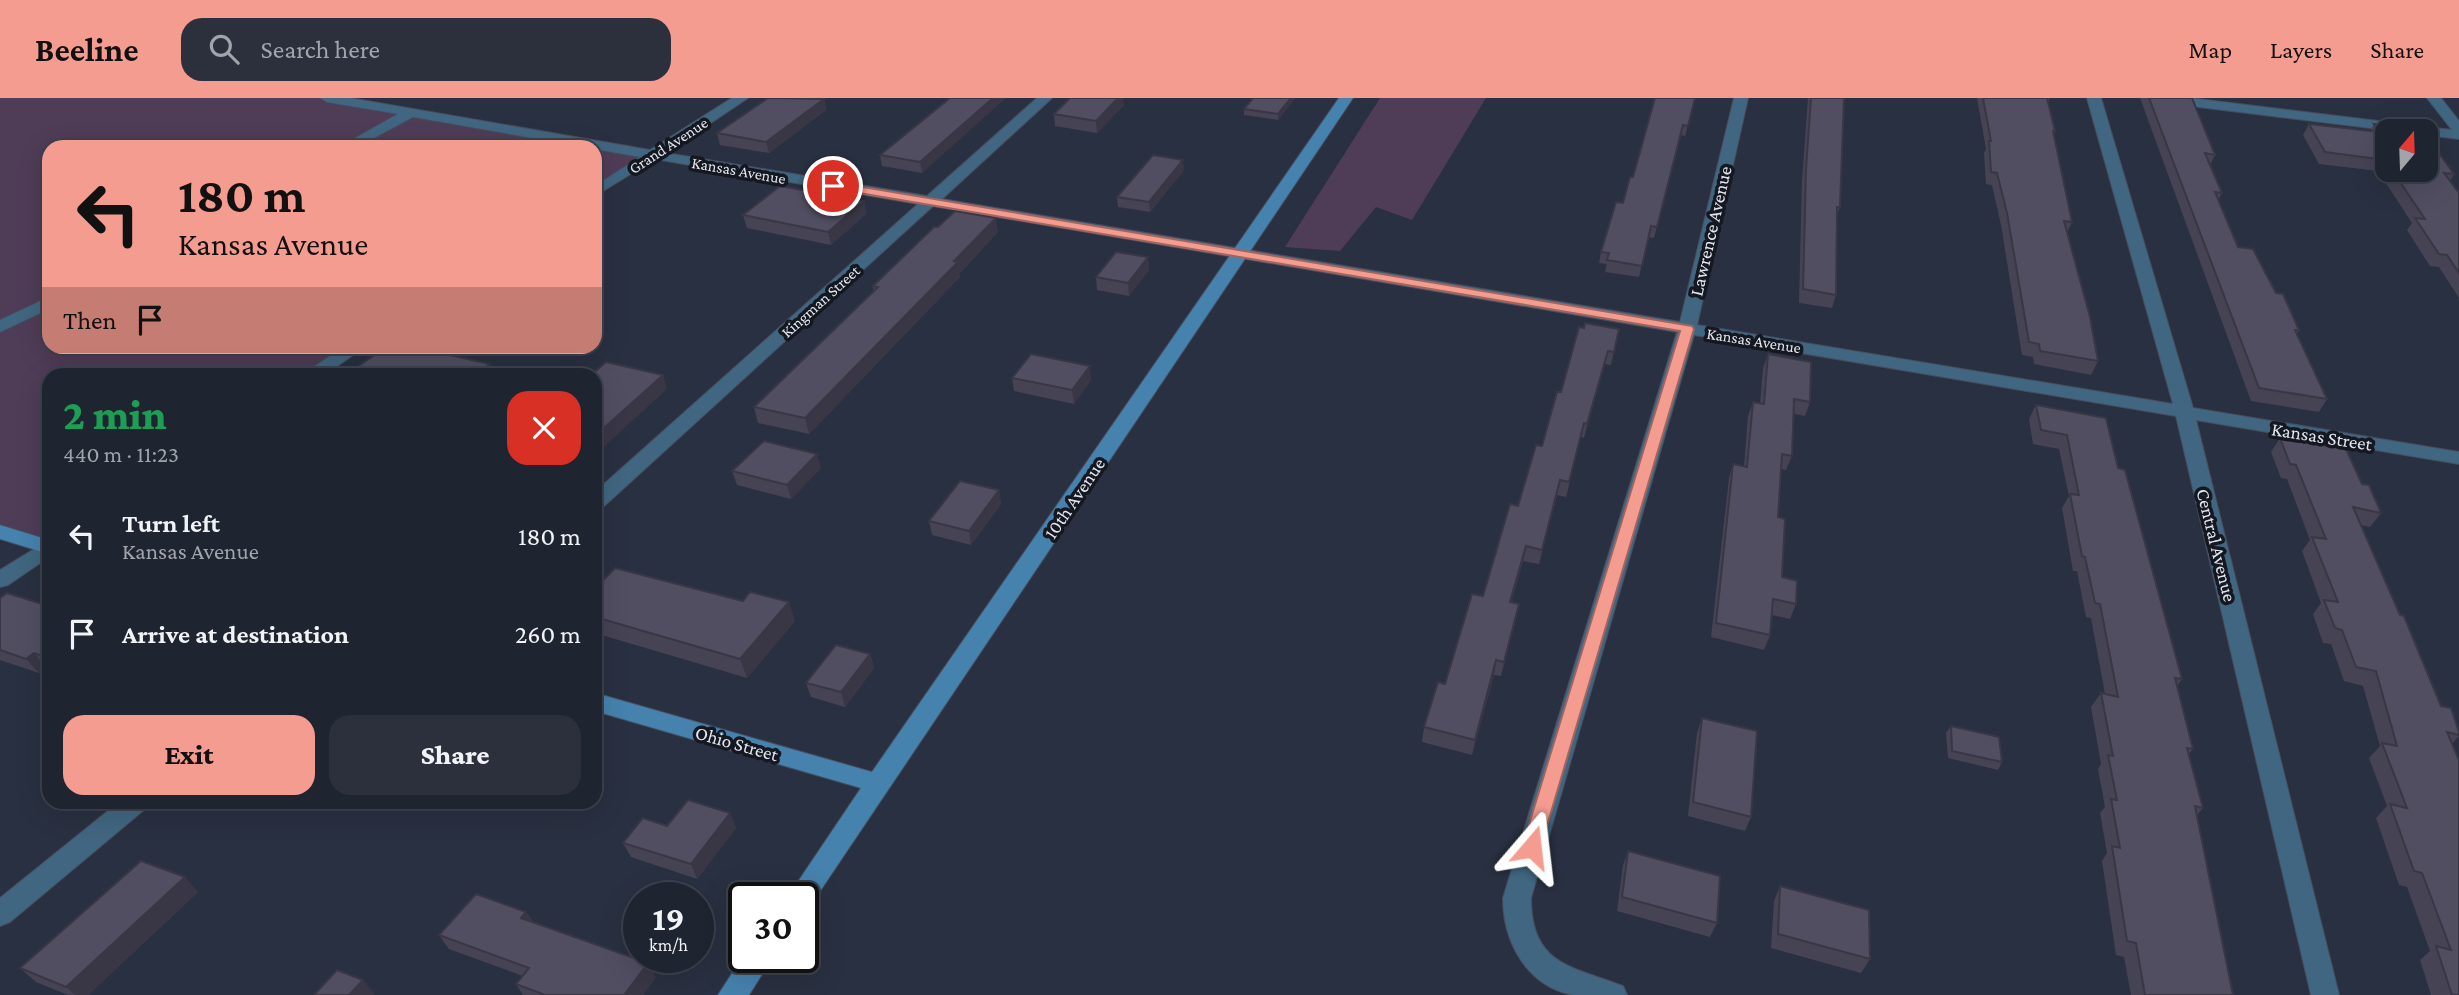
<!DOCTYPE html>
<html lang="en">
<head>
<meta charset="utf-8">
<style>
  body { margin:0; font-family:"Crimson Pro",serif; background:#2c303d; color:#f1f3f6; height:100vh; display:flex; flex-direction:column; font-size:26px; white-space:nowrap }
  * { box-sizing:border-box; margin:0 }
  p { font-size:23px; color:#a1a4ab }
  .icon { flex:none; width:38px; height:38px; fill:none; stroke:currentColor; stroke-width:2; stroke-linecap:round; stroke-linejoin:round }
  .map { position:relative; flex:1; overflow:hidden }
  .panel { position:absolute; left:42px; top:270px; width:560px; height:441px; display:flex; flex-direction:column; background:#1f2431; border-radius:21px; box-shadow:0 7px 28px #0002,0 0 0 2px #3c414d }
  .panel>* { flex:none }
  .guide { position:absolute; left:42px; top:42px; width:560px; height:214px; border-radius:21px; box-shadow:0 7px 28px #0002,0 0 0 2px #3c414d; background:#f59c90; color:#111; overflow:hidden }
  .needle { width:46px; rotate:19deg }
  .buttons { position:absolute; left:2375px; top:21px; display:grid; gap:14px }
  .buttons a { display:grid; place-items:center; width:63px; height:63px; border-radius:14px; background:#1f2431; box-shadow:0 7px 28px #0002,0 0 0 2px #3c414d; font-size:35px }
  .speed { position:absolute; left:623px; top:784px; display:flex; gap:14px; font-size:35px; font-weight:700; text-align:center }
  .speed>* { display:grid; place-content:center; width:91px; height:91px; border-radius:50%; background:#1f2431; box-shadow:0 7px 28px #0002,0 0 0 2px #3c414d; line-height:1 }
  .speed small { font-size:18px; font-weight:400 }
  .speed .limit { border:4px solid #111; border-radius:10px; background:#fff; color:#111 }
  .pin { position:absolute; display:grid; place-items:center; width:60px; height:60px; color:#fff; margin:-30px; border:4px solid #fff; border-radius:50%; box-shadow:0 2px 7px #0007 }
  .me { position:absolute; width:77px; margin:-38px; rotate:17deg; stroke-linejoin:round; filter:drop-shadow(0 0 5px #0008) }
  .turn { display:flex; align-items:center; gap:24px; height:147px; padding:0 21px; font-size:32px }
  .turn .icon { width:91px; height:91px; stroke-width:2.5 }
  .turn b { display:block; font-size:49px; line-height:60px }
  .then { display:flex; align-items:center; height:66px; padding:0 21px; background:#0003; gap:14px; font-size:26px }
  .round { display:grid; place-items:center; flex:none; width:74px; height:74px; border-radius:21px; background:#2c303d }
  .summary { display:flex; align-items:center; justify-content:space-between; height:119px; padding:0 21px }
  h1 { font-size:42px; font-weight:800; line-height:52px; color:#1e9e55 }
  .cta { display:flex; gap:14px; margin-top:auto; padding:14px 21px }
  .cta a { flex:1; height:80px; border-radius:21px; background:#f59c90; color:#111; font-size:28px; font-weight:800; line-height:80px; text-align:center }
  .cta a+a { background:#2c303d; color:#f1f3f6 }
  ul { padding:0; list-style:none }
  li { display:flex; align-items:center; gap:21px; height:98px; padding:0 21px }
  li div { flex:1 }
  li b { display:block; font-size:26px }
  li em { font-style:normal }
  header { display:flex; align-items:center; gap:42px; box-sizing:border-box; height:98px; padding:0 35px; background:#f59c90; color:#111 }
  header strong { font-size:33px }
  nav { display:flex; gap:38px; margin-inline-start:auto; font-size:24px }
  .search { width:490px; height:63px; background:#2c303d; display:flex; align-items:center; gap:18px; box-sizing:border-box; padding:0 24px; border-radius:21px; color:#a1a4ab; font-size:26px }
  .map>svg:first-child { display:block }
</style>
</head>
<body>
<header>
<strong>Beeline</strong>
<div class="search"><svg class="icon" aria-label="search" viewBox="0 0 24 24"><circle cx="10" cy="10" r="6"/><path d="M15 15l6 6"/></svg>Search here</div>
<nav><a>Map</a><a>Layers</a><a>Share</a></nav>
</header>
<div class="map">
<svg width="2459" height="897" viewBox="0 0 2459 897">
  <rect width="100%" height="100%" fill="#293041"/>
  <g fill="#4f3c57">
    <path d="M0,0H327L652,57L595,94V49H49V248L358,249L315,276H49V449L0,434Z"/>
    <path d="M1380,0H1486L1412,122L1376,109L1340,153L1285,149Z"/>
  </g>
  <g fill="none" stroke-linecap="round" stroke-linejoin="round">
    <g stroke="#464d5d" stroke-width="2">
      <g id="street">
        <path d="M320,0H350L650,52L732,0H748L666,55L927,98L1037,0H1052L942,101L1680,224L1734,0H1748L1697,227L2173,306L2087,0H2101L2193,310L2459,354V366L2196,322L2339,897H2311L2176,318L1694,237L1531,800C1531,867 1571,868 1623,888L1627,897C1610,897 1590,897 1573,897C1526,888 1503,843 1503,800L1677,234L933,108L602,410L595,412V394L918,106L655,61L595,98V88L640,59L413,19L357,49H339L398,16L327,4Z"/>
        <path d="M2151,0H2190L2452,32L2427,0H2441L2459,23V41L2426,37V33H2395L2158,4Z"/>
        <path d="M49,199V211L0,234V222Z"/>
        <path d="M345,248H366L326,276H306L309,272Z"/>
        <path d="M49,442V459L8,487L0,489V472Z"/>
        <path d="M119,704H149L145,711L10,824L0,828V800Z"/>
      </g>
    </g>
    <g stroke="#464d5d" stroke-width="2">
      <g id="secondary">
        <path d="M1339,0H1353L810,808L803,811V800H787L861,690L595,613V595L872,674Z"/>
        <path d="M0,427L49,442V456L0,441Z"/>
        <path d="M744,857L773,859L749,897H718Z"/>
      </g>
    </g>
    <use href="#street" fill="#416681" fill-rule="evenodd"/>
    <use href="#secondary" fill="#4682ae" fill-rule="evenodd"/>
  </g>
  <g fill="#464354">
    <path d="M768,0H826L824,1L826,12L769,55L720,47L717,35Z"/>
    <path d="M950,0L922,75L882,68L880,57Z"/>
    <path d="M1295,0L1278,22L1244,17V11Z"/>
    <path d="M1695,0L1685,38L1681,37L1654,140L1648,139L1639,179L1605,174L1607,166L1599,165L1601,154L1623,105L1633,79Z"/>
    <path d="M1808,0H1844L1840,109L1837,117L1836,197L1832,210L1799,205L1802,83Z"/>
    <path d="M1977,0H2050L2048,5L2055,33L2054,36L2072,124L2067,134L2098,263L2091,277L2034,266L2033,259L2022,257L2001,127L1992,87L1986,86L1984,55L1986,51Z"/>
    <path d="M2140,0H2192L2215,57L2210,67L2222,95L2218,102L2238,149L2276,195L2299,232L2297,236L2327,301L2319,314L2251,303Z"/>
    <path d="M1124,7L1097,35L1055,28L1054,16Z"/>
    <path d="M2309,26L2370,33L2374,26L2387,33V72H2426L2454,76L2450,83L2459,95V200L2439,169L2430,168L2407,132L2412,125L2378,73L2319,66L2303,37Z"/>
    <path d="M1184,72L1150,114L1118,109L1117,99Z"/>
    <path d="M864,103L866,116L831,147L747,130L743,117Z"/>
    <path d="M998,134L959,176L960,179L809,336L758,325L754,309L874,193L873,188Z"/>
    <path d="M1148,159L1149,172L1129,198L1097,192L1096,179Z"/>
    <path d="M1584,230L1619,231L1611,267L1605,266L1584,340L1581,339L1566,399L1557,397L1539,466L1523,463L1511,505L1519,506L1516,521L1501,578L1494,577L1472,657L1422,644L1424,629L1445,586L1483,498L1542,348Z"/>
    <path d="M1768,256L1810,304L1805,318L1794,316L1792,358L1786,372L1781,371L1778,419L1782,479L1796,506L1790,521L1772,517L1770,537L1764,552L1711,539L1729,380L1733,366L1744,368L1748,318L1753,304L1760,306L1763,270Z"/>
    <path d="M1012,280L1091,282L1074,306L1014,293Z"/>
    <path d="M2036,307L2118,370L2182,581L2177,588L2193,651L2189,656L2203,710L2197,717L2233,897H2131L2124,859L2116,857L2102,763L2107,755L2100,715L2105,709L2098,671L2101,666L2091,609L2101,595L2105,596L2091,520L2086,519L2077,473H2073L2062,410L2069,398L2059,351L2033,346L2029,321Z"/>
    <path d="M2280,340L2362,386L2381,415L2370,429L2361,427L2441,608L2459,634V638L2452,646L2459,897H2431L2420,862L2430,853L2407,789L2399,787L2376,720L2387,708L2369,660L2380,648L2363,588L2344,583L2331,546L2323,545L2313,516L2321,505L2302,453L2310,442L2287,381L2281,380L2271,354Z"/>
    <path d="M821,370L791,401L737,387L732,373Z"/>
    <path d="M999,392L1001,406L971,447L932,437L929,423Z"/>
    <path d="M595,491L743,503L795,523L747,580L595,535Z"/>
    <path d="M0,500L49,508V571L46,570L39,575L0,562Z"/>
    <path d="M870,556L874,570L845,609L811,599L806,585Z"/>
    <path d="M1702,620L1751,719L1745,733L1688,718L1697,635Z"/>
    <path d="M1951,628L2002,664L1998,672L1948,660L1946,635Z"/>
    <path d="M348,704H364L360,708Z"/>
    <path d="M730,715L736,730L697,781L631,759L623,745L667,728Z"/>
    <path d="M1628,753L1717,825L1710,839L1617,813L1623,767Z"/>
    <path d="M1780,788L1870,861L1861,875L1771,850L1774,803Z"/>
    <path d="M198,794L88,897H68L36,884L20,870Z"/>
    <path d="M526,814L534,825L656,879L643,897H523L516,886L523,878L449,851L439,837Z"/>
  </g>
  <g fill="#393745">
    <path d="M810,0H826L824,1L826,12L769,55L766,44Z"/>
    <path d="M993,0H1006L922,75L920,64Z"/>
    <path d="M1118,0H1123L1124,7L1097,35L1096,23Z"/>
    <path d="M1291,0H1295L1278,22V16Z"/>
    <path d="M1183,62L1184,72L1150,114L1149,104Z"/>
    <path d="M864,103L866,116L831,147L828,134Z"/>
    <path d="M996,120L998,134L959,176L960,179L809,336L805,320Z"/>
    <path d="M1148,159L1149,172L1129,198L1128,185Z"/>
    <path d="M438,248H463L438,266L432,253Z"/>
    <path d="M1608,253L1605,266L1584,340L1587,326Z"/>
    <path d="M490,266L494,276H476Z"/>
    <path d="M1090,268L1091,282L1074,306L1072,292Z"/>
    <path d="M663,277L667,291L595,357V338Z"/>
    <path d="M817,356L821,370L791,401L787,387Z"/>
    <path d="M999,392L1001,406L971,447L969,433Z"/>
    <path d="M1526,448L1523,463L1508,519L1510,504Z"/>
    <path d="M789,504L795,523L747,580L740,561Z"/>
    <path d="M1519,506L1516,521L1501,578L1504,564Z"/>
    <path d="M34,555L46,570L39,575L26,561Z"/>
    <path d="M870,556L874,570L845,609L841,594Z"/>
    <path d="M1496,562L1494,577L1472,657L1475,642Z"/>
    <path d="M357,704H364L360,708Z"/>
    <path d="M730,715L736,730L697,781L691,766Z"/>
    <path d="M185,779L198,794L88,897H75L66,889Z"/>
    <path d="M526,814L535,828L521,820Z"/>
    <path d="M648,865L656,879L643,897H624Z"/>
    <path d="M363,882L375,896L373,897H349Z"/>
  </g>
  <g fill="#514e62" stroke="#393745" stroke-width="2">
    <path d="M768,0L824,1L766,44L717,35Z"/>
    <path d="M950,0H993L920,64L880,57Z"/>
    <path d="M1070,0H1118L1096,23L1054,16Z"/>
    <path d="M1253,0H1291L1278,16L1244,11Z"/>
    <path d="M1655,0H1695L1688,28L1683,27L1657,129L1651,128L1642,168L1607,162L1609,155L1601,154L1616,104L1623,105L1630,79H1633Z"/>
    <path d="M1811,0H1844L1840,109H1837L1836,197L1803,191L1806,71Z"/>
    <path d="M1983,0H2047L2055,33H2053L2072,124L2064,123L2090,219L2098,263L2040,253L2039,246L2029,244L2007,115L1997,75L1991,74L1989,43H1991Z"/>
    <path d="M2149,0H2192L2215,57L2205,55L2222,95L2215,94L2238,149L2253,151L2276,195L2283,196L2299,232H2295L2327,301L2259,290Z"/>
    <path d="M2309,26L2380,34L2374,26L2422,32L2423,33H2387V65L2385,62L2325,54Z"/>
    <path d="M2426,37L2454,76L2444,75L2459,95V175L2447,157L2439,156L2415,120L2425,121L2392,72H2426Z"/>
    <path d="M1153,57L1183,62L1149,104L1117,99Z"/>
    <path d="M780,88L864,103L828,134L743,117Z"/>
    <path d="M955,113L996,120L954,163L958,164L805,320L754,309L878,189L873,188L934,129H938Z"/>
    <path d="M1116,154L1148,159L1128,185L1096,179Z"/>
    <path d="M1585,225L1619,231L1614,254L1608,253L1587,326L1584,325L1569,384L1560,382L1542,452L1526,448L1510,504L1519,506L1504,564L1496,562L1475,642L1424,629L1438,584L1445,586L1472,496L1483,498L1510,406L1518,408L1536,347L1542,348L1557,294H1561L1579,229L1584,230Z"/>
    <path d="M395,248H438L432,253L490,266L476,276H347L386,249L392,250Z"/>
    <path d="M1031,256L1090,268L1072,292L1012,280Z"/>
    <path d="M1768,256L1811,264L1810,304L1794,301L1792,358L1782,356L1778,419L1785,421L1782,479L1797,483L1796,506L1773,501L1770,537L1716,525L1733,366L1747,369L1753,304L1764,306Z"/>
    <path d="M606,264L663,277L595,338V276H592Z"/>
    <path d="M2036,307L2106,320L2118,370L2125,372L2182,581L2175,580L2193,651L2187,650L2203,710L2195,708L2233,897H2145L2136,845L2127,843L2112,748L2120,750L2111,701L2117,702L2108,657L2113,658L2101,595L2118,599L2100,506L2095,505L2085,459L2082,458L2070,396L2079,397L2067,337L2041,332Z"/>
    <path d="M2280,340L2346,351L2362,386L2369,387L2381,415L2353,409L2400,517L2404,518L2441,608L2451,610L2459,634V637L2447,634L2459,662V897H2452L2436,848L2451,852L2422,775L2414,773L2390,706L2407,710L2382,645L2397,648L2376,573L2356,569L2342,532L2335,530L2324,502L2338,504L2312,439L2326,441L2296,367L2290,366Z"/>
    <path d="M764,343L817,356L787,387L732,373Z"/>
    <path d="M960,383L999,392L969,433L929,423Z"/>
    <path d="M615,470L743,503L750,494L789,504L740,561L595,519V491Z"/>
    <path d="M7,495L49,508V560L34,555L26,561L0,552V500Z"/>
    <path d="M836,547L870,556L841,594L806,585Z"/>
    <path d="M1702,620L1757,633L1751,719L1693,704Z"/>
    <path d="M1951,628L1999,639L2002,664L1952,653Z"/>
    <path d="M688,702L730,715L691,766L623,745L643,720L667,728Z"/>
    <path d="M1628,753L1720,778L1717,825L1622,799Z"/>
    <path d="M141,763L185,779L66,889L20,870Z"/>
    <path d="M1780,788L1869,812L1870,861L1778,836Z"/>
    <path d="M476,796L526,814L521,820L648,865L624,897H545L516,886L529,870L439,837Z"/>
    <path d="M337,872L363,882L349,897H314Z"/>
  </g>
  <path fill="#f59c90" stroke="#9f655e" stroke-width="2" d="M833,84L1692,228L1694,231L1539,755L1532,757L1525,755L1522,749L1680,233L829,90L827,88Z"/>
  <g text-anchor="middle" stroke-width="7" stroke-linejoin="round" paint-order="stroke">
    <g font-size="16" fill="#e1e6f1" stroke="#151820">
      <text transform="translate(668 47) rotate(-33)" y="6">Grand Avenue</text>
      <text transform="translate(739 72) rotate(10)" y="6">Kansas Avenue</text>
      <text transform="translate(820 203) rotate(-42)" y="6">Kingman Street</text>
      <text transform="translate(1754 242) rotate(9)" y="6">Kansas Avenue</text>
    </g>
    <g font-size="19" fill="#e1e6f1" stroke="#151820">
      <text transform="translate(1710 133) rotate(-77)" y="7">Lawrence Avenue</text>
      <text transform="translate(2322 338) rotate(9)" y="7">Kansas Street</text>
      <text transform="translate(1074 400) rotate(-56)" y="7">10th Avenue</text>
      <text transform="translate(2217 447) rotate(76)" y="7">Central Avenue</text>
      <text transform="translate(737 645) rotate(16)" y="7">Ohio Street</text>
    </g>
  </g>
</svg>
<div class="buttons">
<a><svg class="needle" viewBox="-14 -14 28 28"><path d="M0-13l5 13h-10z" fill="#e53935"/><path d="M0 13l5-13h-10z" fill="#a1a4ab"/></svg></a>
</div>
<div class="speed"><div>19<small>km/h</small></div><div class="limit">30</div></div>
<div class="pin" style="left:833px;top:88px;background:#d93025"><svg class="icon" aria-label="arrive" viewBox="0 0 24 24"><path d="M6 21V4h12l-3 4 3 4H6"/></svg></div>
<svg class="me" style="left:1532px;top:749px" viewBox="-20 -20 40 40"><path d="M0-17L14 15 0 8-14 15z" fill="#f59c90" stroke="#fff" stroke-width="4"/></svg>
<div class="guide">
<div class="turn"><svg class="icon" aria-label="left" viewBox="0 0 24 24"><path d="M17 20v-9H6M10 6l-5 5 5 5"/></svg><div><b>180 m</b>Kansas Avenue</div></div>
<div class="then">Then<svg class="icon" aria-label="arrive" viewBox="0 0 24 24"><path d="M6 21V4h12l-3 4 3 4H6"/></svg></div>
</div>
<section class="panel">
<div class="summary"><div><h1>2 min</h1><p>440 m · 11:23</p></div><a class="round" style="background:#d93025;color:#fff"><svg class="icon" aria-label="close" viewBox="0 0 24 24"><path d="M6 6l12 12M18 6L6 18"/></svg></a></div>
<ul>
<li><svg class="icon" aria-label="left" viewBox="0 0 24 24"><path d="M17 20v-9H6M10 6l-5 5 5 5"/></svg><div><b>Turn left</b><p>Kansas Avenue</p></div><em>180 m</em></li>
<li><svg class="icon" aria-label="arrive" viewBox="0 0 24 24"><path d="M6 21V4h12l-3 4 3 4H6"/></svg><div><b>Arrive at destination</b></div><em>260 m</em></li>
</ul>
<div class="cta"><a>Exit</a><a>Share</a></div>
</section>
</div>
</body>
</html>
